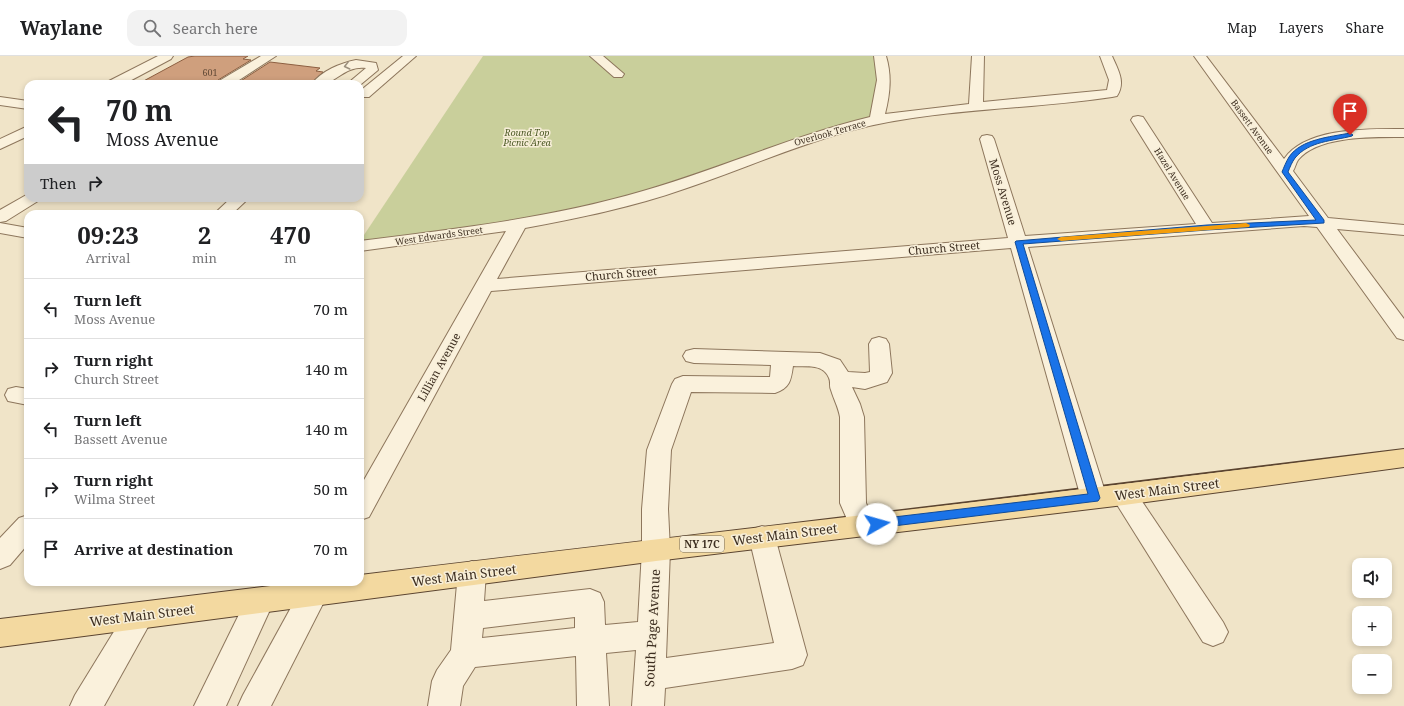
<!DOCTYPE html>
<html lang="en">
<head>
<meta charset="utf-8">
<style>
  body { margin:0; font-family:"Noto Serif",serif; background:#f2f2f2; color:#202124; height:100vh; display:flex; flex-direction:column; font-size:15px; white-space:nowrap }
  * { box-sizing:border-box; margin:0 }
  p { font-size:13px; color:#757577 }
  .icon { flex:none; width:22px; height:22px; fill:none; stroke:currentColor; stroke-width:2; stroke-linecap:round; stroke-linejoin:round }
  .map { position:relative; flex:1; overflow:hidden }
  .drawer { position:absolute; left:24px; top:154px; width:340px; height:376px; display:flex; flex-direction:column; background:#fff; border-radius:12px; box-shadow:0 2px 6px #0003 }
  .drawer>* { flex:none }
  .banner { position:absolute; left:24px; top:24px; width:340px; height:122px; border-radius:12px; box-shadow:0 2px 6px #0003; background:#fff; color:#202124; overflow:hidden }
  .fabs { position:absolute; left:1352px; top:502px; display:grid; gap:8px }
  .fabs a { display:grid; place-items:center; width:40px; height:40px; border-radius:8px; background:#fff; box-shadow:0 2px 6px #0003; font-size:20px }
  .pin { position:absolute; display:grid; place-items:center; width:34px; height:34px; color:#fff; margin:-41px -17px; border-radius:50% 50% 50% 0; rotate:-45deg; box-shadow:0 0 4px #0007 }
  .pin .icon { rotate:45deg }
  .me { position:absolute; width:44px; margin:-22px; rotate:83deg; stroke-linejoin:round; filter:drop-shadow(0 0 3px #0008) }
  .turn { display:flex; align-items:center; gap:14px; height:84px; padding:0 16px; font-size:18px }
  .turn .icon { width:52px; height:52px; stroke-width:2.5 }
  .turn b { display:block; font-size:28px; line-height:34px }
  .then { display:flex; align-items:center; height:38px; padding:0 16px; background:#0003; gap:8px; font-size:15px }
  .eta { display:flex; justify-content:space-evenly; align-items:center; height:68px; text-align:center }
  .eta b { font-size:24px; font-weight:700; line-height:28px }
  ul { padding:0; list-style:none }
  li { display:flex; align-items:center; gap:12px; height:60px; padding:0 16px; border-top:1px solid #e0e0e0 }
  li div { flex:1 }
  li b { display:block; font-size:15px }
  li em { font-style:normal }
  header { display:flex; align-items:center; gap:24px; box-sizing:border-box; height:56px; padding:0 20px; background:#fff; border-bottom:1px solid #e0e0e0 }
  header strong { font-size:19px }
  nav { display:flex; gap:22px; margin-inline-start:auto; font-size:14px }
  .search { width:280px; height:36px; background:#f2f2f2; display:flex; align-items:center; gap:10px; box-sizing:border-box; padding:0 14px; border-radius:12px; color:#757577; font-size:15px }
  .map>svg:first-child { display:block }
</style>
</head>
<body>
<header>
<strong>Waylane</strong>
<div class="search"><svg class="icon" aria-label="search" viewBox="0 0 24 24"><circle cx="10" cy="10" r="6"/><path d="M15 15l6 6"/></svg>Search here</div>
<nav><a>Map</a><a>Layers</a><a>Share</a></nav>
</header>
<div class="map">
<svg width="1404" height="650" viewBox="0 0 1404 650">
  <rect width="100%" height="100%" fill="#f0e4c8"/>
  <path fill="#c9cf9b" d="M483,0H880L876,64L689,127L518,169L360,190V185Z"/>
  <g fill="#cf9f7d" stroke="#8d5f41">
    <path d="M195,0H248L243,3L251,4L218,24L217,28H138L188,1Z"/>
    <path d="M270,6L320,12L316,15L323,16L311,28H236Z"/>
  </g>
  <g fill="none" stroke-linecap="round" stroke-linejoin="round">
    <g stroke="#8d765c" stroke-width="2">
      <g id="minor">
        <path d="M158,0H173L171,3L124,28H108L109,25Z"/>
        <path d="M261,0H276L233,28H218L219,25Z"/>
        <path d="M403,0H416L369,41H360V35Z"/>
        <path d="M590,0H603L624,18L622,21H614Z"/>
        <path d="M874,0H886C892,20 890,38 885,58L969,48L972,0H984L983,46L1107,34L1109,24L1100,0H1112C1118,14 1126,26 1117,40L1112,41C1026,54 938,52 853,74C796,89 741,114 684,133C633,151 579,162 525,172L497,223L1008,182L980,83L982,80L987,79L992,80L994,83L1025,180L1196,168L1131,64L1133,61L1138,60L1143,61L1212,167L1309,160L1194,0H1206L1284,103C1306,71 1369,73 1404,73V81C1375,81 1318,79 1298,104C1296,107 1295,112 1293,115L1328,162L1404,169V179L1337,173L1404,263V284L1397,282L1317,171L1304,170L1028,191L1107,442L1103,449L1094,452L1085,449L1081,442L1011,192L491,235L369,461L360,464V431L506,175L360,195V185C455,173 551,162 643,135C719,113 792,80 870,61L877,24Z"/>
        <path d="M356,4L376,7L378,14L360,29L347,28L366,12C349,10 341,20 328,27C323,29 316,28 312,28C321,15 341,7 356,4Z"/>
        <path d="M0,41L28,45V53L0,49Z"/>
        <path d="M28,70V80L0,93V83Z"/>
        <path d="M28,138V142H40L38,145L6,165L0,166V154Z"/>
        <path d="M231,142H249L232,158H214Z"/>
        <path d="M0,167L28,172V182L0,177Z"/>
        <path d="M879,281L886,283L889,288L892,317L887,326L865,333L852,331L860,348L864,361L866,447L875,469L871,477L862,480L853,477L840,447V361C838,350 834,344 831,334C829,330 831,326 829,322C823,307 806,311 793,310C791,324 790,332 775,337L691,336L671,394L668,453L670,494L666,602L774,587L749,481L753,473L762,470L771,473L775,481L807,599L803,609L792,613L665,632L664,650H632L636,594L606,597L609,650H577L576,600L475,611L463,630L460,650H428L432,625L437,614L451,594L458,517L462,509L472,505L482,509L486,517L484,545L590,533L600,537L604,546L605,569L638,566L642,494V453L647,394L672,328L675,323L683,320L770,321L771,309L694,307L686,305L683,300L686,295L694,293L820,297L840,304L848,316L865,317L870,316L869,288L872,283ZM575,561V572L482,582L483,572Z"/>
        <path d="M16,331L28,333V349L8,345L5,339L8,333Z"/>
        <path d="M1124,429L1133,432L1223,566L1228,576L1223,586L1213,590L1203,586L1111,439L1115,432Z"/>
        <path d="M28,459V488L10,509L0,513V482L19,462Z"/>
        <path d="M305,526H334L271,650H238L243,639Z"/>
        <path d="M260,532L270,536L274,545L226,650H194L250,536Z"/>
        <path d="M139,547L149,551L154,560L104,650H70L75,639L129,551Z"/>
      </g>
    </g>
    <g stroke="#5b4430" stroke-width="2">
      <path id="major" d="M1404,393V411L1124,449L656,505L0,591V563L303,526H360V519C708,476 1056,438 1404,393Z"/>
    </g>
    <use href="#minor" fill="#faf1dc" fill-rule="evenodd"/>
    <use href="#major" fill="#f3d9a0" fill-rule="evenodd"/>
  </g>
  <defs><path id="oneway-chevron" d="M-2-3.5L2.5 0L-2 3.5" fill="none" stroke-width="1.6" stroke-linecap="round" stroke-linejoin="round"/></defs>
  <use stroke="#9c907e" href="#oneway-chevron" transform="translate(347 10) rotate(166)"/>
  <path fill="#1a73e8" stroke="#114b97" d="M1350,77L1353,79L1352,80C1333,85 1309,85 1295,102C1292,106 1290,111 1288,116L1324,164V167L1207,174L1023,188L1100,442L1098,445L877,472L873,471L872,468L873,464L877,463L1088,438L1015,186L1016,185L1207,169L1316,164L1282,116C1284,111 1286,106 1289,101C1301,83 1330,81 1350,77Z"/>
  <path fill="#f59e0b" d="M1246,167L1250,169L1249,171L1061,185L1057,183L1061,181Z"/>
  <g text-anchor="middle" stroke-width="3" stroke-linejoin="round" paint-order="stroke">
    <g font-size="9" fill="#624a37">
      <text x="210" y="20">601</text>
    </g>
    <g font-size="9" fill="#3d2e20" stroke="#f7eed8">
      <text transform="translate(1252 71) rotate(54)" y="3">Bassett Avenue</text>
      <text transform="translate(830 77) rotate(-16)" y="3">Overlook Terrace</text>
      <text transform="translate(1172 118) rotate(58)" y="3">Hazel Avenue</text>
      <text transform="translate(439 180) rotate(-8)" y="3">West Edwards Street</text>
    </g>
    <g font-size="9" font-style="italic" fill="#4d5a26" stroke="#f7eed8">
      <text x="527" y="80">Round Top<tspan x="527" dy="10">Picnic Area</tspan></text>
    </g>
    <rect fill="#f7eed8" stroke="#756857" stroke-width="1" x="680" y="480" width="44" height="16" rx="3"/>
    <g font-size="10" font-weight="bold" fill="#3d2e20">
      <text x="702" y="492">NY 17C</text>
    </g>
    <g font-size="11" fill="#3d2e20" stroke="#f7eed8">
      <text transform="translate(1003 136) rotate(73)" y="4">Moss Avenue</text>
      <text transform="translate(944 192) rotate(-5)" y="4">Church Street</text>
      <text transform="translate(621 218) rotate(-5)" y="4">Church Street</text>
      <text transform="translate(439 311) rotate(-61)" y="4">Lillian Avenue</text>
    </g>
    <g font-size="13" fill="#3d2e20" stroke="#f7eed8">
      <text transform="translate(1167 433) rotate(-7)" y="5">West Main Street</text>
      <text transform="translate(785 478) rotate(-7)" y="5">West Main Street</text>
      <text transform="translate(464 519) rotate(-7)" y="5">West Main Street</text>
      <text transform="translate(142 559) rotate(-7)" y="5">West Main Street</text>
      <text transform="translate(652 572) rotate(-87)" y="5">South Page Avenue</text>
    </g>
  </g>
</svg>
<div class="fabs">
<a><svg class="icon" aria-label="sound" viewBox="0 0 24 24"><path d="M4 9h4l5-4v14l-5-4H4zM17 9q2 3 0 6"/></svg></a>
<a>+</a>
<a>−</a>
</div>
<div class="pin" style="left:1350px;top:79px;background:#d93025"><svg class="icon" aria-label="arrive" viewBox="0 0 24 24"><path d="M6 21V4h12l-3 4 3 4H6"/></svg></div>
<svg class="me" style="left:877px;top:468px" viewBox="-20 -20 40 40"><circle r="19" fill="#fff"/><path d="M0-13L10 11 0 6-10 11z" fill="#1a73e8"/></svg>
<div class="banner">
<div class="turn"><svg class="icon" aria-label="left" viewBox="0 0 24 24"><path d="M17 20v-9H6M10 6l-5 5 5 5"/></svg><div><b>70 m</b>Moss Avenue</div></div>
<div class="then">Then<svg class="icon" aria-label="right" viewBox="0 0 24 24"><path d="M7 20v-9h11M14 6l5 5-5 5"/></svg></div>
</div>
<section class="drawer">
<div class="eta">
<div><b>09:23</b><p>Arrival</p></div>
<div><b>2</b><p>min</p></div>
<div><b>470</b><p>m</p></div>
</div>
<ul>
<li><svg class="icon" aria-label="left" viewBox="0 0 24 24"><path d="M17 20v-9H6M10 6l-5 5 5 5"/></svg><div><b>Turn left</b><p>Moss Avenue</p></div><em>70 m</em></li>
<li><svg class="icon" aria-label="right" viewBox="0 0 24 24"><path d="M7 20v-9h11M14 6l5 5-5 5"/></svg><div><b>Turn right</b><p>Church Street</p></div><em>140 m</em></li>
<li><svg class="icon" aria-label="left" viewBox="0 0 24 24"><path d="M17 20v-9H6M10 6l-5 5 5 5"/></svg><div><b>Turn left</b><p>Bassett Avenue</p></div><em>140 m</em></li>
<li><svg class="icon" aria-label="right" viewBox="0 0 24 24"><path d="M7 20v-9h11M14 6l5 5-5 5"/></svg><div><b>Turn right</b><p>Wilma Street</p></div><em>50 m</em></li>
<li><svg class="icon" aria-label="arrive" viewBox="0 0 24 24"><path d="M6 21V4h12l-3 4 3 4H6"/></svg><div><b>Arrive at destination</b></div><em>70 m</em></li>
</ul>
</section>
</div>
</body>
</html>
